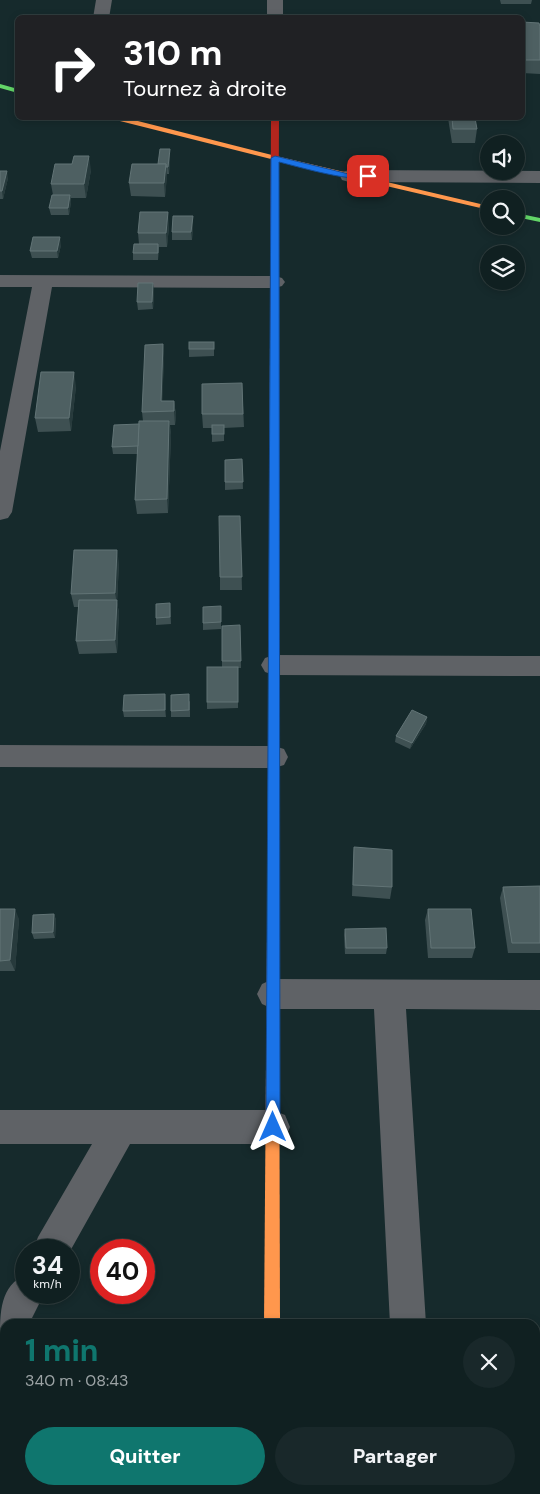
<!DOCTYPE html>
<html lang="fr">
<head>
<meta charset="utf-8">
<style>
  body { margin:0; font-family:"DM Sans",sans-serif; background:#19282a; color:#f1f3f6; height:100vh; display:flex; flex-direction:column; font-size:19px; white-space:nowrap }
  * { box-sizing:border-box; margin:0 }
  p { font-size:16px; color:#9ca3a5 }
  .icon { flex:none; width:28px; height:28px; fill:none; stroke:currentColor; stroke-width:2; stroke-linecap:round; stroke-linejoin:round }
  .map { position:relative; flex:1; overflow:hidden }
  .panel { position:absolute; left:0px; top:1319px; width:540px; height:176px; display:flex; flex-direction:column; background:#102021; border-radius:15px 15px 0 0; box-shadow:0 2px 8px #0003,0 0 0 1px #303e3f }
  .panel>* { flex:none }
  .guide { position:absolute; left:15px; top:15px; width:510px; height:105px; border-radius:8px; box-shadow:0 2px 8px #0003,0 0 0 1px #303e3f; background:#202124; color:#fff; overflow:hidden }
  .controls { position:absolute; left:480px; top:135px; display:grid; gap:10px }
  .controls a { display:grid; place-items:center; width:45px; height:45px; border-radius:50%; background:#102021; box-shadow:0 2px 8px #0003,0 0 0 1px #303e3f; font-size:25px }
  .speed { position:absolute; left:15px; top:1239px; display:flex; gap:10px; font-size:25px; font-weight:700; text-align:center }
  .speed>* { display:grid; place-content:center; width:65px; height:65px; border-radius:50%; background:#102021; box-shadow:0 2px 8px #0003,0 0 0 1px #303e3f; line-height:1 }
  .speed small { font-size:12px; font-weight:400 }
  .speed .limit { border:8px solid #d22; background:#fff; color:#111 }
  .pin { position:absolute; display:grid; place-items:center; width:42px; height:42px; color:#fff; margin:-21px; border-radius:10px; box-shadow:0 2px 8px #0006 }
  .me { position:absolute; width:55px; margin:-28px; rotate:0deg; stroke-linejoin:round; filter:drop-shadow(0 0 4px #0008) }
  .turn { display:flex; align-items:center; gap:18px; height:105px; padding:0 25px; font-size:22px }
  .turn .icon { width:65px; height:65px; stroke-width:2.5 }
  .turn b { display:block; font-size:35px; line-height:42px }
  .round { display:grid; place-items:center; flex:none; width:52px; height:52px; border-radius:26px; background:#19282a }
  .summary { display:flex; align-items:center; justify-content:space-between; height:85px; padding:0 25px }
  h1 { font-size:30px; font-weight:800; line-height:38px; color:#0f766e }
  .cta { display:flex; gap:10px; margin-top:auto; padding:10px 25px }
  .cta a { flex:1; height:58px; border-radius:30px; background:#0f766e; color:#fff; font-size:20px; font-weight:800; line-height:58px; text-align:center }
  .cta a+a { background:#19282a; color:#f1f3f6 }
  .map>svg:first-child { display:block }
</style>
</head>
<body>
<div class="map">
<svg width="540" height="1494" viewBox="0 0 540 1494">
  <rect width="100%" height="100%" fill="#162a2c"/>
  <g fill="none" stroke-linecap="round" stroke-linejoin="round">
    <g fill="#5f6266" fill-rule="evenodd">
      <path d="M96,0H112L109,18H93Z"/>
      <rect x="267" y="0" width="16" height="18"/>
      <path d="M349,170L540,171V183L349,182L342,180L340,176L342,172Z"/>
      <path d="M0,275L275,276L282,278L285,282L282,286L275,288L52,287L12,512L8,518L0,520V451L32,287H0Z"/>
      <path d="M274,655L540,656V676L274,675L265,672L261,665L265,658Z"/>
      <path d="M0,745L274,746L284,749L288,757L284,765L274,768L0,767Z"/>
      <path d="M273,979L540,980V1010L406,1009L426,1324H390L374,1009H273L262,1004L257,994L262,984Z"/>
      <path d="M0,1110H273L285,1115L290,1127L285,1139L273,1144H130L69,1253V1250H33L38,1237L92,1144H0Z"/>
      <path d="M26,1274V1292H45L29,1324H5V1341L0,1339C0,1312 0,1286 26,1274Z"/>
      <rect x="252" y="1490" width="40" height="4"/>
      <rect x="397" y="1490" width="40" height="4"/>
    </g>
    <g fill="#63d668" fill-rule="evenodd">
      <path d="M0,84L18,89V93L0,88Z"/>
      <path d="M516,213L540,218V222L516,217Z"/>
      <path d="M274,608L279,612V938L277,942L273,944L269,942L267,938L269,612Z"/>
    </g>
    <g fill="#ff974d" fill-rule="evenodd">
      <path d="M116,118H126L276,156L489,206V210L275,160L116,120Z"/>
      <path d="M274,337L278,340L279,612L274,616L269,612L270,340Z"/>
      <path d="M273,932L277,934L279,938L280,1324H264L267,938L269,934Z"/>
    </g>
    <path fill="#b3261e" fill-rule="evenodd" d="M271,118H279L278,340L274,343L270,340Z"/>
  </g>
  <g fill="#3e5052">
    <path d="M500,0H532L531,4H501Z"/>
    <path d="M522,22L540,27V74L522,73Z"/>
    <path d="M448,118H475L477,129L475,143H452Z"/>
    <path d="M170,156L169,174H167L165,197L131,196L129,183Z"/>
    <path d="M91,170L86,198H71V202L69,215H51L49,208L53,195L51,184Z"/>
    <path d="M0,171L8,178L3,199H0Z"/>
    <path d="M193,216V223L192,240H172V232Z"/>
    <path d="M169,226L167,247H159L158,260H133V253L139,244L138,233Z"/>
    <path d="M61,245L58,258H32L30,251Z"/>
    <path d="M154,290L153,309L138,310L137,302Z"/>
    <path d="M214,342V356L189,357V349Z"/>
    <path d="M163,344L164,358L162,401H174L176,415L175,425H170L171,435L168,513L137,514L135,500L138,454H113L112,447L143,421L142,412Z"/>
    <path d="M242,383L244,427L224,428V441L212,442V428H203L202,414Z"/>
    <path d="M76,386L71,431L38,432L35,418Z"/>
    <path d="M242,459L243,489L225,490V460Z"/>
    <path d="M240,516L242,590H220V577Z"/>
    <path d="M119,563L117,602L119,613L117,653L79,654L76,641L79,607H74L71,594Z"/>
    <path d="M170,603L171,624L156,625V618Z"/>
    <path d="M221,606V629L203,630V623Z"/>
    <path d="M240,625L241,668H238V708L207,709V702L222,667V661Z"/>
    <path d="M165,694L166,717H124L123,711Z"/>
    <path d="M190,701V717H171V711Z"/>
    <path d="M427,717L426,724L410,749L395,742L396,736Z"/>
    <path d="M354,847L392,887L390,899L352,896L353,858Z"/>
    <path d="M540,886V953H508L500,898L503,887Z"/>
    <path d="M0,909L19,919L15,971H0Z"/>
    <path d="M428,909L475,948L472,958H428L425,920Z"/>
    <path d="M54,914L56,920L55,938L34,939L32,933Z"/>
    <path d="M345,929L387,948L386,954H345L344,935Z"/>
  </g>
  <g fill="#273a3c">
    <path d="M170,149V156L169,174L168,167Z"/>
    <path d="M89,156L91,170L86,198L84,184Z"/>
    <path d="M166,164L167,177L165,197L164,183Z"/>
    <path d="M7,171L8,178L3,199L2,191Z"/>
    <path d="M70,195L71,202L69,215L68,208Z"/>
    <path d="M168,212L169,226L167,247L166,233Z"/>
    <path d="M193,216V223L192,240L191,232Z"/>
    <path d="M60,237L61,245L58,258L57,251Z"/>
    <path d="M153,283L154,290L153,309L152,302Z"/>
    <path d="M163,344L164,358L162,412L161,401Z"/>
    <path d="M74,372L76,386L71,431L69,418Z"/>
    <path d="M174,401L176,415L175,425L174,411Z"/>
    <path d="M169,421L171,435L168,513L167,499Z"/>
    <path d="M117,550L119,563L117,602L119,613L117,653L115,640L117,604L115,593Z"/>
    <path d="M165,694L166,701V717L165,710Z"/>
    <path d="M427,717L426,724L410,749L412,743Z"/>
    <path d="M15,909L19,919L15,971L10,960Z"/>
    <path d="M54,914L56,920L55,938L53,932Z"/>
  </g>
  <g fill="#4e6062" stroke="#627476">
    <path d="M522,22L539,23L540,27V60H522Z"/>
    <path d="M452,118H475L477,129H453Z"/>
    <path d="M160,149H170L168,167H166V164H158Z"/>
    <path d="M74,156H89L84,184H51L55,164H72Z"/>
    <path d="M132,164H166L164,183H129Z"/>
    <path d="M0,171H7L2,191H0Z"/>
    <path d="M52,195H70L68,208H49Z"/>
    <path d="M140,212H168L166,233H138Z"/>
    <path d="M173,216H193L191,232H172Z"/>
    <path d="M33,237H60L57,251H30Z"/>
    <path d="M134,244H158V253H133Z"/>
    <path d="M138,283H153L152,302H137Z"/>
    <rect x="189" y="342" width="25" height="7"/>
    <path d="M163,344L161,401H174V411L142,412L145,345Z"/>
    <path d="M41,372H74L69,418H35Z"/>
    <path d="M242,383L243,414H202V384Z"/>
    <path d="M139,421H169L167,499L135,500Z"/>
    <path d="M139,424L138,446L112,447L114,425Z"/>
    <rect x="212" y="425" width="12" height="9"/>
    <path d="M242,459L243,482H225V460Z"/>
    <path d="M219,516H240L242,577H220Z"/>
    <path d="M74,550H117L115,593L71,594Z"/>
    <path d="M79,600H117L115,640L76,641Z"/>
    <path d="M170,603V617L156,618V604Z"/>
    <path d="M221,606V622L203,623V607Z"/>
    <path d="M240,625L241,661H222V626Z"/>
    <rect x="207" y="667" width="31" height="35"/>
    <path d="M165,694V710L123,711L124,695Z"/>
    <path d="M189,694V710L171,711V695Z"/>
    <path d="M412,710L427,717L412,743L396,736Z"/>
    <path d="M354,847L392,850V887L353,885Z"/>
    <path d="M540,886V943H512L503,887Z"/>
    <path d="M0,909H15L10,960L0,961Z"/>
    <path d="M428,909H471L475,948H431Z"/>
    <path d="M54,914L53,932L32,933L33,915Z"/>
    <path d="M386,928L387,948H346L345,929Z"/>
  </g>
  <path fill="#1a73e8" stroke="#114b97" d="M275,156L349,174H368L372,176C359,185 296,166 279,162L280,1127L278,1132L273,1134L268,1132L266,1127L271,158Z"/>
</svg>
<div class="controls">
<a><svg class="icon" aria-label="sound" viewBox="0 0 24 24"><path d="M4 9h4l5-4v14l-5-4H4zM17 9q2 3 0 6"/></svg></a>
<a><svg class="icon" aria-label="search" viewBox="0 0 24 24"><circle cx="10" cy="10" r="6"/><path d="M15 15l6 6"/></svg></a>
<a><svg class="icon" aria-label="layers" viewBox="0 0 24 24"><path d="M12 4l9 5-9 5-9-5zM3 14l9 5 9-5"/></svg></a>
</div>
<div class="speed"><div>34<small>km/h</small></div><div class="limit">40</div></div>
<div class="pin" style="left:368px;top:176px;background:#d93025"><svg class="icon" aria-label="arrive" viewBox="0 0 24 24"><path d="M6 21V4h12l-3 4 3 4H6"/></svg></div>
<svg class="me" style="left:273px;top:1127px" viewBox="-20 -20 40 40"><path d="M0-17L14 15 0 8-14 15z" fill="#1a73e8" stroke="#fff" stroke-width="4"/></svg>
<div class="guide">
<div class="turn"><svg class="icon" aria-label="right" viewBox="0 0 24 24"><path d="M7 20v-9h11M14 6l5 5-5 5"/></svg><div><b>310 m</b>Tournez à droite</div></div>
</div>
<section class="panel">
<div class="summary"><div><h1>1 min</h1><p>340 m · 08:43</p></div><a class="round"><svg class="icon" aria-label="close" viewBox="0 0 24 24"><path d="M6 6l12 12M18 6L6 18"/></svg></a></div>
<div class="cta"><a>Quitter</a><a>Partager</a></div>
</section>
</div>
</body>
</html>
